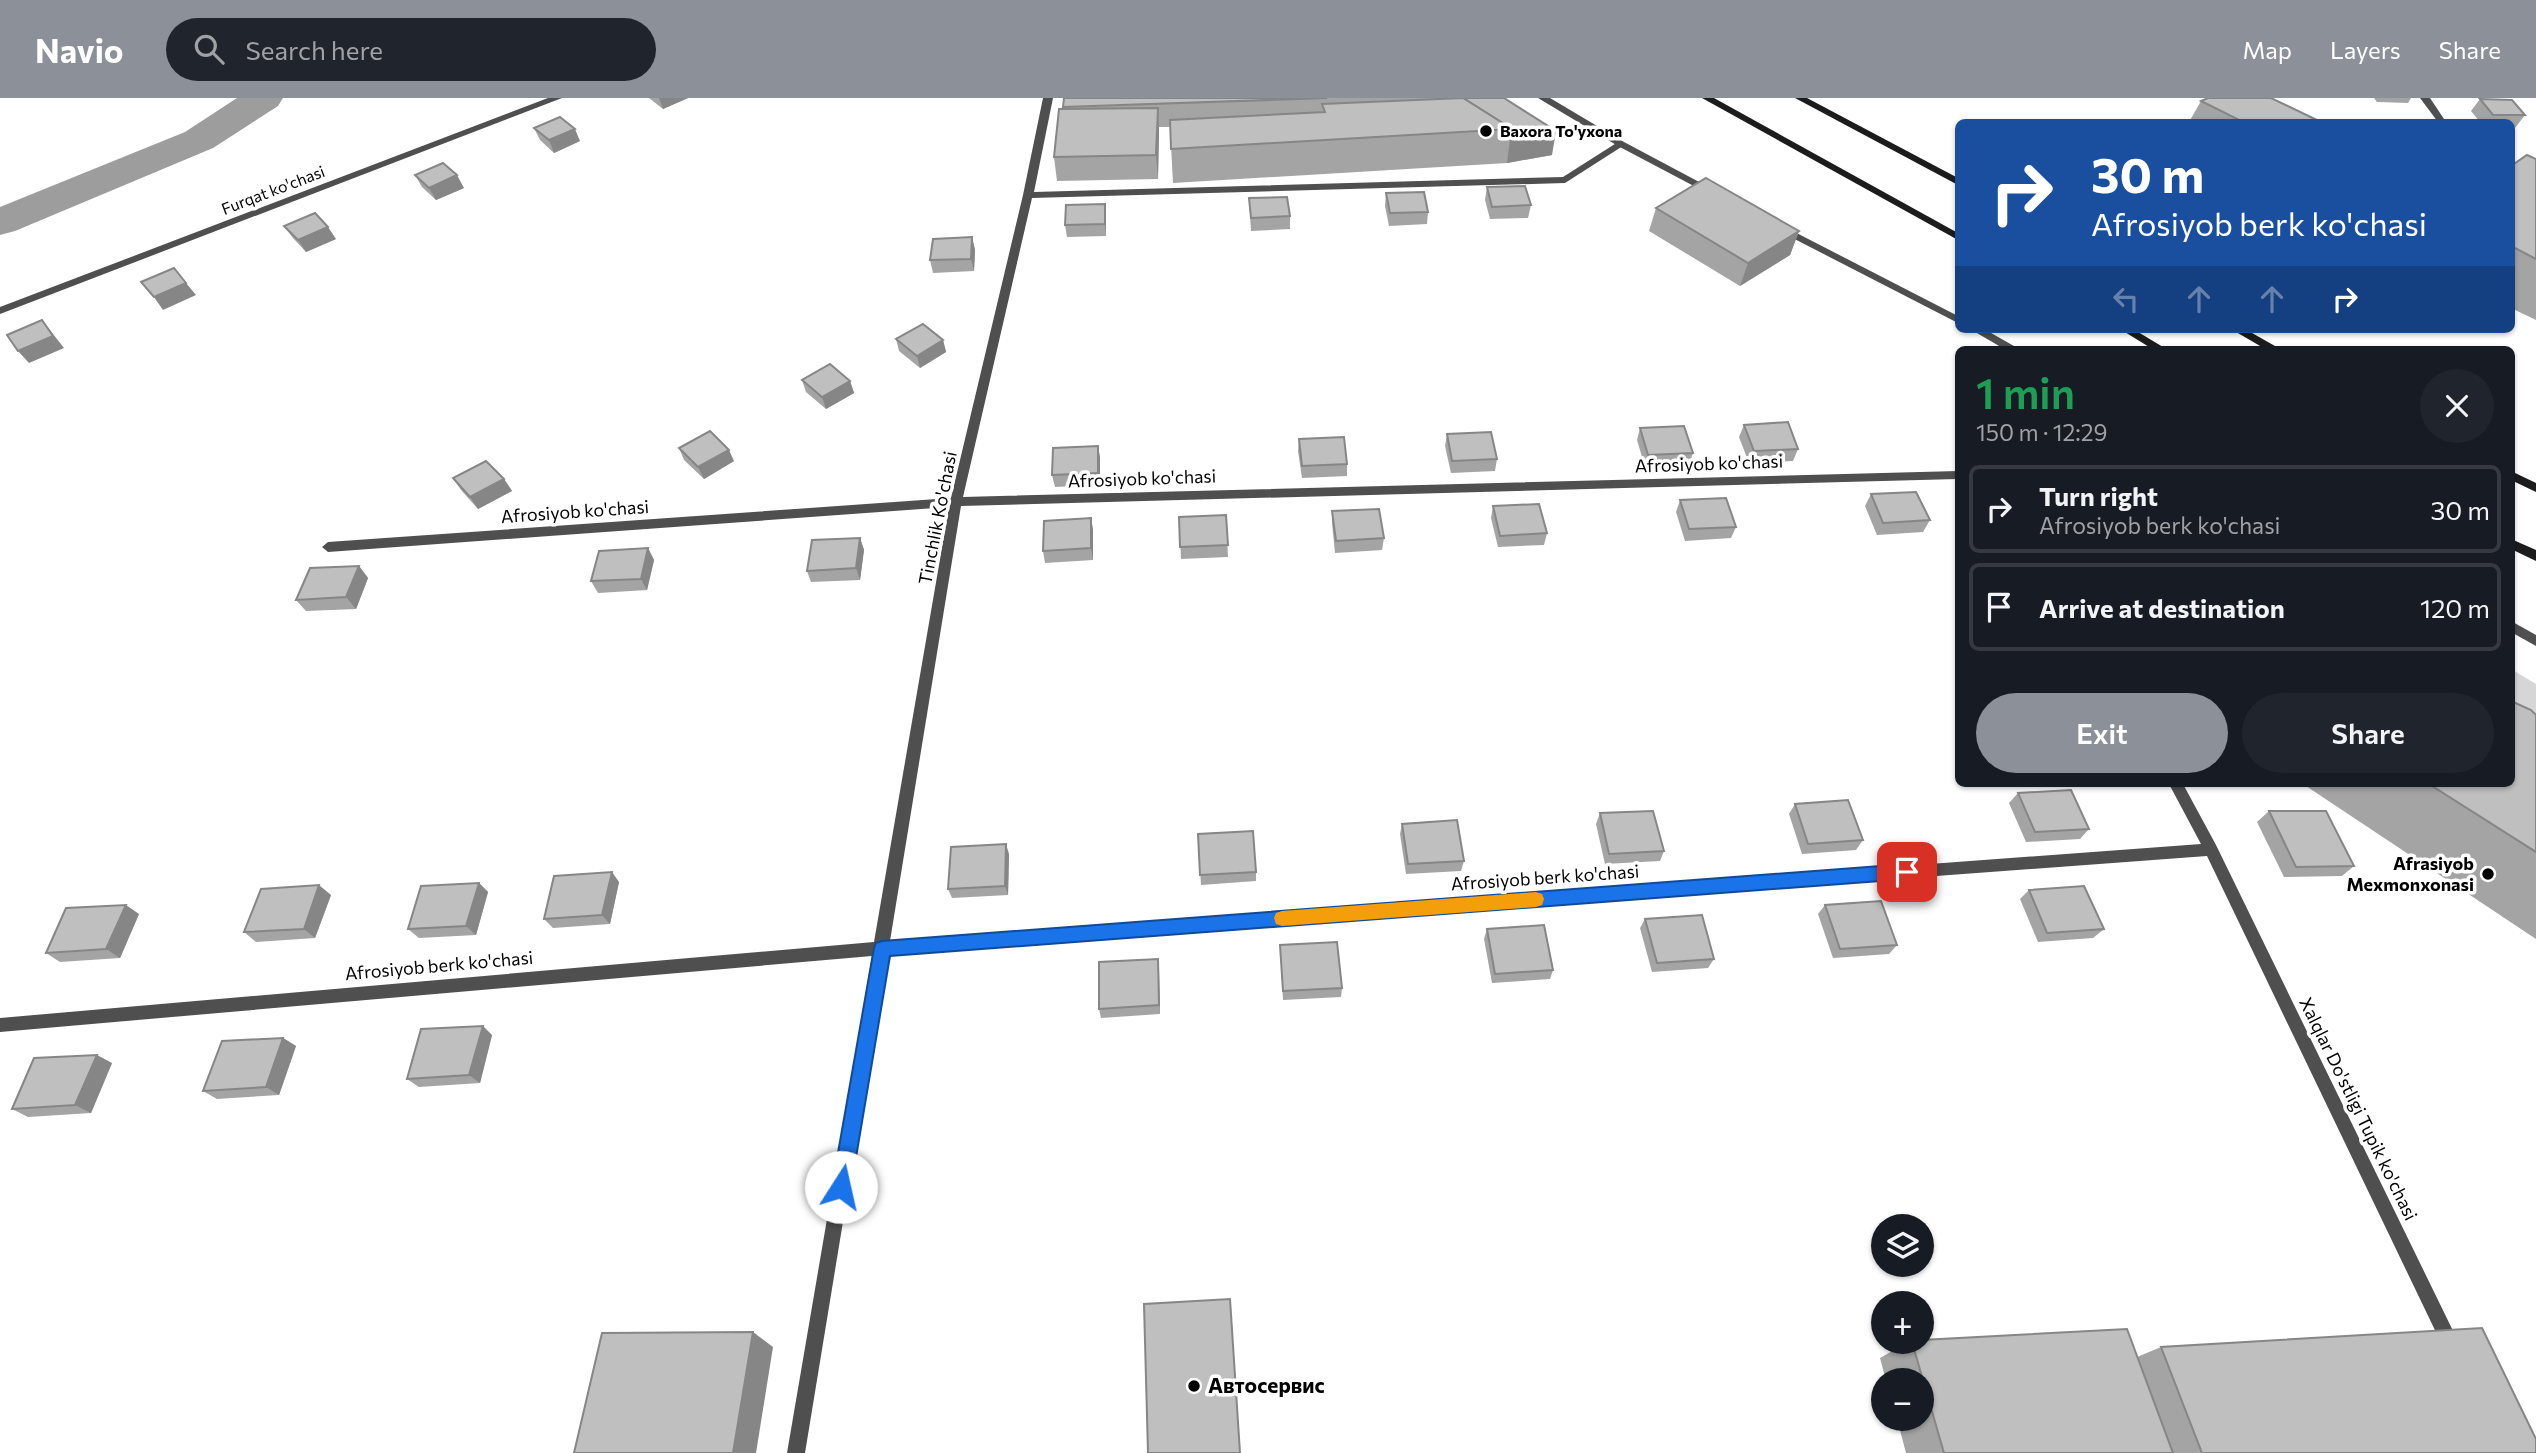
<!DOCTYPE html>
<html lang="en">
<head>
<meta charset="utf-8">
<style>
  body { margin:0; font-family:Commissioner,sans-serif; background:#20242c; color:#f1f3f6; height:100vh; display:flex; flex-direction:column; font-size:26px; white-space:nowrap }
  * { box-sizing:border-box; margin:0 }
  p { font-size:23px; color:#9ea1a6 }
  .icon { flex:none; width:38px; height:38px; fill:none; stroke:currentColor; stroke-width:2; stroke-linecap:round; stroke-linejoin:round }
  .map { position:relative; flex:1; overflow:hidden }
  .sheet { position:absolute; left:1955px; top:248px; width:560px; height:441px; display:flex; flex-direction:column; background:#171b24; border-radius:10px; box-shadow:0 2px 5px #0004 }
  .sheet>* { flex:none }
  .hud { position:absolute; left:1955px; top:21px; width:560px; height:214px; border-radius:10px; box-shadow:0 2px 5px #0004; background:#1a4fa0; color:#fff; overflow:hidden }
  .fabs { position:absolute; left:1871px; top:1116px; display:grid; gap:14px }
  .fabs a { display:grid; place-items:center; width:63px; height:63px; border-radius:50%; background:#171b24; box-shadow:0 2px 5px #0004; font-size:35px }
  .pin { position:absolute; display:grid; place-items:center; width:60px; height:60px; color:#fff; margin:-30px; border-radius:14px; box-shadow:0 4px 10px #0006 }
  .me { position:absolute; width:77px; margin:-38px; rotate:10deg; stroke-linejoin:round; filter:drop-shadow(0 0 5px #0008) }
  .turn { display:flex; align-items:center; gap:24px; height:147px; padding:0 21px; font-size:32px }
  .turn .icon { width:91px; height:91px; stroke-width:2.5 }
  .turn b { display:block; font-size:49px; line-height:60px }
  .lanes { display:flex; align-items:center; height:66px; padding:0 21px; background:#0003; justify-content:center; gap:35px; direction:ltr }
  .lanes .off { opacity:.35 }
  .round { display:grid; place-items:center; flex:none; width:74px; height:74px; border-radius:37px; background:#20242c }
  .overview { display:flex; align-items:center; justify-content:space-between; height:119px; padding:0 21px }
  h1 { font-size:42px; font-weight:600; line-height:52px; color:#1e9e55 }
  .button { display:flex; gap:14px; margin-top:auto; padding:14px 21px }
  .button a { flex:1; height:80px; border-radius:42px; background:#8c9099; color:#fff; font-size:28px; font-weight:600; line-height:80px; text-align:center }
  .button a+a { background:#20242c; color:#f1f3f6 }
  ul { padding:0; list-style:none }
  li { display:flex; align-items:center; gap:21px; height:88px; margin:0 14px 10px; padding:0 7px; border:4px solid #363941; border-radius:10px }
  li div { flex:1 }
  li b { display:block; font-size:26px }
  li em { font-style:normal }
  header { display:flex; align-items:center; gap:42px; box-sizing:border-box; height:98px; padding:0 35px; background:#8c9099; color:#fff }
  header strong { font-size:33px }
  nav { display:flex; gap:38px; margin-inline-start:auto; font-size:24px }
  .search { width:490px; height:63px; background:#20242c; display:flex; align-items:center; gap:18px; box-sizing:border-box; padding:0 24px; border-radius:38px; color:#9ea1a6; font-size:26px }
  .map>svg:first-child { display:block }
</style>
</head>
<body>
<header>
<strong>Navio</strong>
<div class="search"><svg class="icon" aria-label="search" viewBox="0 0 24 24"><circle cx="10" cy="10" r="6"/><path d="M15 15l6 6"/></svg>Search here</div>
<nav><a>Map</a><a>Layers</a><a>Share</a></nav>
</header>
<div class="map">
<svg width="2536" height="1355" viewBox="0 0 2536 1355">
  <rect width="100%" height="100%" fill="#fff"/>
  <path fill="#d6d6d6" d="M2511,571L2536,586V634L2511,619Z"/>
  <g fill="none" stroke-linecap="round" stroke-linejoin="round">
    <path fill="#9d9d9d" fill-rule="evenodd" d="M237,0H283L278,8L213,50L15,133L0,137V109L185,34Z"/>
    <g fill="#4f4f4f" fill-rule="evenodd">
      <path d="M1538,0H1550L1624,44L1718,94L1709,96L1618,48Z"/>
      <path d="M1781,127L1958,218V225L1777,132L1776,130Z"/>
      <path d="M1970,231H1984L2021,252H2006Z"/>
      <path d="M2511,523L2536,537V548L2511,534Z"/>
    </g>
    <g fill="#4f4f4f" fill-rule="evenodd">
      <path d="M548,0H562L0,216V209Z"/>
      <path d="M1043,0H1053L1034,94L1563,79L1618,44L1626,46L1565,85L1032,100L963,399L1958,373V381L961,408L890,843L2201,746L2169,686H2183L2216,747L2457,1241L2460,1247L2457,1253L2451,1256L2445,1253L2207,758L887,856L805,1355H787L872,858L0,934V920L874,844L949,409L328,454L322,449L328,444L951,400L1023,97Z"/>
      <path d="M2420,0H2430L2446,24H2438Z"/>
    </g>
    <g fill="#1c1c1c" fill-rule="evenodd">
      <path d="M1702,0H1714L1958,135V142Z"/>
      <path d="M1795,0H1807L1958,80V87Z"/>
      <path d="M2120,231H2133L2168,252H2154Z"/>
      <path d="M2231,231H2245L2282,252H2267Z"/>
      <path d="M2511,373L2536,385V394L2511,382Z"/>
      <path d="M2511,441L2536,452V463L2511,451Z"/>
    </g>
  </g>
  <g fill="#a4a4a4">
    <path d="M649,0H688L663,11Z"/>
    <path d="M1064,0H1504L1552,57L1507,65L1173,85L1170,29H1159L1158,81L1057,83L1054,59L1064,11Z"/>
    <path d="M2374,0H2411L2408,5L2377,4Z"/>
    <path d="M2480,1L2525,17L2515,30H2511V24H2480L2471,13Z"/>
    <path d="M2201,3L2321,24H2189Z"/>
    <path d="M534,30L580,43L554,55L540,42Z"/>
    <path d="M2536,61V222L2511,210V68Z"/>
    <path d="M415,77L464,90L436,102L422,89Z"/>
    <path d="M1487,89L1531,107L1528,120L1490,121L1485,102Z"/>
    <path d="M1386,95L1428,114L1427,126L1389,128L1385,108Z"/>
    <path d="M1249,100L1290,118V131L1251,133Z"/>
    <path d="M1656,110L1799,133L1790,157L1740,188L1649,133Z"/>
    <path d="M1106,118V138L1067,139L1065,127Z"/>
    <path d="M284,128L336,141L306,154L293,140Z"/>
    <path d="M972,139L975,152L974,173L933,175L930,162Z"/>
    <path d="M896,241L943,242L946,254L920,270L899,253Z"/>
    <path d="M802,282L850,283L854,295L826,311L806,294Z"/>
    <path d="M1744,327L1798,351L1793,363L1749,365L1739,339Z"/>
    <path d="M1640,330L1693,355L1689,367L1645,369L1637,342Z"/>
    <path d="M1447,336L1497,361L1495,373L1451,375L1445,348Z"/>
    <path d="M1299,341L1347,366V378L1302,380L1298,353Z"/>
    <path d="M1098,348L1100,360V387L1055,389L1052,377Z"/>
    <path d="M679,350L734,363L704,381L684,362Z"/>
    <path d="M453,380L504,381L512,393L478,411L461,392Z"/>
    <path d="M1871,396L1930,422L1923,434L1877,437L1865,408Z"/>
    <path d="M1680,402L1736,429L1731,440L1685,443L1676,414Z"/>
    <path d="M1493,408L1547,435L1544,447L1498,449L1491,420Z"/>
    <path d="M1332,413L1384,440L1382,452L1335,455L1332,425Z"/>
    <path d="M1226,417L1228,459L1181,461L1179,419Z"/>
    <path d="M1091,420L1093,432V462L1045,465L1043,453Z"/>
    <path d="M860,440L864,452L860,482L811,484L807,473Z"/>
    <path d="M648,450L654,462L647,492L598,495L591,483Z"/>
    <path d="M359,468L368,480L356,511L306,513L296,502Z"/>
    <path d="M2536,617V841L2303,686H2511Z"/>
    <path d="M2018,695L2089,731L2080,741L2026,744L2009,705Z"/>
    <path d="M1795,706L1863,742L1856,752L1802,756L1789,716Z"/>
    <path d="M2269,713L2354,768L2342,778L2284,779L2257,724Z"/>
    <path d="M1600,715L1664,753L1660,763L1605,766L1596,726Z"/>
    <path d="M1402,726L1464,763L1461,773L1406,776L1400,736Z"/>
    <path d="M1198,736L1256,774V783L1201,787Z"/>
    <path d="M1009,756L1008,797L952,800L948,791Z"/>
    <path d="M619,784L610,826L553,830L544,821Z"/>
    <path d="M479,785L488,794L476,837L419,840L408,831Z"/>
    <path d="M2029,792L2104,831L2093,840L2038,844L2020,801Z"/>
    <path d="M331,797L315,840L256,844L244,834Z"/>
    <path d="M1825,807L1897,847L1889,856L1833,860L1818,816Z"/>
    <path d="M139,816L120,860L60,864L46,855Z"/>
    <path d="M1645,821L1714,861L1708,870L1652,874L1640,830Z"/>
    <path d="M1487,831L1553,872L1550,881L1492,885L1484,841Z"/>
    <path d="M1280,847L1342,890L1341,899L1283,902Z"/>
    <path d="M1158,861L1160,916L1101,920L1099,911Z"/>
    <path d="M492,937L480,985L419,989L407,981Z"/>
    <path d="M283,940L296,948L279,997L217,1001L203,993Z"/>
    <path d="M112,965L91,1015L28,1019L12,1011Z"/>
    <path d="M1908,1244L2137,1259L2161,1249L2536,1355H1906L1897,1321H1922V1283H1886L1880,1260Z"/>
  </g>
  <g fill="#868686">
    <path d="M659,0H688L663,11Z"/>
    <path d="M1158,10L1159,33L1158,81L1156,57Z"/>
    <path d="M575,31L580,43L554,55L549,42Z"/>
    <path d="M1556,33L1552,57L1507,65L1510,41Z"/>
    <path d="M457,77L464,90L436,102L429,90Z"/>
    <path d="M1105,106L1106,118V138L1105,126Z"/>
    <path d="M328,129L336,141L306,154L298,142Z"/>
    <path d="M1799,133L1790,157L1740,188L1748,165Z"/>
    <path d="M972,139L975,152L974,173L971,161Z"/>
    <path d="M186,185L196,197L163,212L154,199Z"/>
    <path d="M42,222L64,250L29,265L18,253Z"/>
    <path d="M943,242L946,254L920,270L917,258Z"/>
    <path d="M850,283L854,295L826,311L822,299Z"/>
    <path d="M1098,348L1100,360V387L1098,375Z"/>
    <path d="M729,352L734,363L704,381L698,369Z"/>
    <path d="M504,381L512,393L478,411L470,399Z"/>
    <path d="M1091,420L1093,432V462L1091,450Z"/>
    <path d="M860,440L864,452L860,482L856,470Z"/>
    <path d="M648,450L654,462L647,492L641,481Z"/>
    <path d="M359,468L368,480L356,511L346,499Z"/>
    <path d="M1006,746L1009,756L1008,797L1005,788Z"/>
    <path d="M612,774L619,784L610,826L602,817Z"/>
    <path d="M479,785L488,794L476,837L466,828Z"/>
    <path d="M319,787L331,797L315,840L304,831Z"/>
    <path d="M126,807L139,816L120,860L106,851Z"/>
    <path d="M1158,861L1159,871L1160,916L1159,907Z"/>
    <path d="M483,928L492,937L480,985L469,977Z"/>
    <path d="M283,940L296,948L279,997L266,989Z"/>
    <path d="M97,957L112,965L91,1015L75,1007Z"/>
    <path d="M753,1234L773,1249L756,1355H733Z"/>
  </g>
  <g fill="#bfbfbf" stroke="#868686" stroke-width="2">
    <path d="M1064,0H1327L1063,9Z"/>
    <path d="M1445,0H1504L1556,33L1510,41L1512,31L1463,0L1447,1Z"/>
    <path d="M1463,0L1512,31L1171,51L1170,22L1325,14L1322,6Z"/>
    <path d="M2208,0H2271L2321,24H2243L2201,3Z"/>
    <path d="M2480,1L2512,2L2525,17H2493Z"/>
    <path d="M1158,10L1156,57L1054,59L1059,11Z"/>
    <path d="M560,19L575,31L549,42L534,30Z"/>
    <path d="M2527,57L2536,61V161L2511,148V68Z"/>
    <path d="M443,65L457,77L429,90L415,77Z"/>
    <path d="M1706,80L1799,133L1748,165L1656,110Z"/>
    <path d="M1525,88L1531,107L1492,109L1487,89Z"/>
    <path d="M1424,94L1428,114L1390,115L1386,95Z"/>
    <path d="M1287,99L1290,118L1251,120L1249,100Z"/>
    <path d="M1105,106V126L1065,127L1066,107Z"/>
    <path d="M315,115L328,129L298,142L284,128Z"/>
    <path d="M972,139L971,161L930,162L933,141Z"/>
    <path d="M174,170L186,185L154,199L141,184Z"/>
    <path d="M42,222L53,238L18,253L7,237Z"/>
    <path d="M923,226L943,242L917,258L896,241Z"/>
    <path d="M830,266L850,283L822,299L802,282Z"/>
    <path d="M1788,324L1798,351L1754,353L1744,327Z"/>
    <path d="M1684,328L1693,355L1648,357L1640,330Z"/>
    <path d="M710,333L729,352L698,369L679,350Z"/>
    <path d="M1491,334L1497,361L1452,363L1447,336Z"/>
    <path d="M1344,339L1347,366L1302,368L1299,341Z"/>
    <path d="M1098,348V375L1052,377L1053,350Z"/>
    <path d="M486,363L504,381L470,399L453,380Z"/>
    <path d="M1916,394L1930,422L1883,425L1871,396Z"/>
    <path d="M1726,400L1736,429L1689,431L1680,402Z"/>
    <path d="M1539,406L1547,435L1500,438L1493,408Z"/>
    <path d="M1379,411L1384,440L1336,443L1332,413Z"/>
    <path d="M1226,417L1228,447L1180,449L1179,419Z"/>
    <path d="M1091,420V450L1043,453L1044,423Z"/>
    <path d="M860,440L856,470L807,473L812,442Z"/>
    <path d="M648,450L641,481L591,483L599,453Z"/>
    <path d="M359,468L346,499L296,502L310,470Z"/>
    <path d="M2511,603L2531,612L2536,617V754L2429,686H2511Z"/>
    <path d="M2071,692L2089,731L2035,734L2018,695Z"/>
    <path d="M1848,702L1863,742L1808,746L1795,706Z"/>
    <path d="M1653,713L1664,753L1609,756L1600,715Z"/>
    <path d="M2269,713H2326L2354,768L2296,769Z"/>
    <path d="M1457,722L1464,763L1408,766L1402,726Z"/>
    <path d="M1253,733L1256,774L1200,777L1198,736Z"/>
    <path d="M1006,746L1005,788L948,791L951,749Z"/>
    <path d="M612,774L602,817L544,821L554,778Z"/>
    <path d="M479,785L466,828L408,831L421,788Z"/>
    <path d="M319,787L304,831L244,834L261,791Z"/>
    <path d="M2084,788L2104,831L2047,835L2029,792Z"/>
    <path d="M1881,803L1897,847L1840,851L1825,807Z"/>
    <path d="M126,807L106,851L46,855L66,810Z"/>
    <path d="M1702,817L1714,861L1657,865L1645,821Z"/>
    <path d="M1544,827L1553,872L1495,876L1487,831Z"/>
    <path d="M1337,844L1342,890L1283,893L1280,847Z"/>
    <path d="M1158,861L1159,907L1099,911V864Z"/>
    <path d="M483,928L469,977L407,981L421,931Z"/>
    <path d="M283,940L266,989L203,993L222,943Z"/>
    <path d="M97,957L75,1007L12,1011L34,960Z"/>
    <path d="M1230,1201L1240,1355H1148L1144,1206Z"/>
    <path d="M2482,1230L2536,1341V1355H2202L2161,1249Z"/>
    <path d="M2127,1231L2173,1355H1944L1912,1244H1922V1242Z"/>
    <path d="M753,1234L733,1355H574L602,1235Z"/>
  </g>
  <path fill="#1a73e8" stroke="#114b97" stroke-width="2" d="M1907,766L1913,768L1915,774L1913,779L1907,781L890,858L851,1089L848,1096L841,1099L835,1096L832,1089L874,850L876,845L882,843Z"/>
  <path fill="#f59e0b" d="M1536,794L1542,796L1544,801L1542,807L1536,809L1282,828L1276,826L1274,820L1276,815L1282,813Z"/>
  <g fill="#000" stroke="#fff" stroke-width="2.5">
    <circle cx="1486" cy="33" r="7"/>
    <circle cx="2488" cy="776" r="7"/>
    <circle cx="1194" cy="1288" r="7"/>
  </g>
  <g text-anchor="middle" stroke-width="7" stroke-linejoin="round" paint-order="stroke">
    <g font-size="16" font-weight="bold" fill="#000" stroke="#fff" text-anchor="start">
      <text x="1500" y="39">Baxora To'yxona</text>
    </g>
    <g font-size="16" fill="#000" stroke="#fff">
      <text transform="translate(273 92) rotate(-21)" y="6">Furqat ko'chasi</text>
    </g>
    <g font-size="18" fill="#000" stroke="#fff">
      <text transform="translate(1709 366) rotate(-2)" y="6">Afrosiyob ko'chasi</text>
      <text transform="translate(1142 381) rotate(-2)" y="6">Afrosiyob ko'chasi</text>
      <text transform="translate(575 414) rotate(-4)" y="6">Afrosiyob ko'chasi</text>
      <text transform="translate(938 420) rotate(-79)" y="6">Tinchlik Ko'chasi</text>
      <text transform="translate(1545 780) rotate(-4)" y="6">Afrosiyob berk ko'chasi</text>
      <text transform="translate(439 868) rotate(-5)" y="6">Afrosiyob berk ko'chasi</text>
      <text transform="translate(2358 1011) rotate(64)" y="6">Xalqlar Do'stligi Tupik ko'chasi</text>
    </g>
    <g font-size="18" font-weight="bold" fill="#000" stroke="#fff" text-anchor="end">
      <text x="2474" y="772">Afrasiyob<tspan x="2474" dy="21">Mexmonxonasi</tspan></text>
    </g>
    <g font-size="21" font-weight="bold" fill="#000" stroke="#fff" text-anchor="start">
      <text x="1208" y="1295">Автосервис</text>
    </g>
  </g>
</svg>
<div class="fabs">
<a><svg class="icon" aria-label="layers" viewBox="0 0 24 24"><path d="M12 4l9 5-9 5-9-5zM3 14l9 5 9-5"/></svg></a>
<a>+</a>
<a>−</a>
</div>
<div class="pin" style="left:1907px;top:774px;background:#d93025"><svg class="icon" aria-label="arrive" viewBox="0 0 24 24"><path d="M6 21V4h12l-3 4 3 4H6"/></svg></div>
<svg class="me" style="left:841px;top:1089px" viewBox="-20 -20 40 40"><circle r="19" fill="#fff"/><path d="M0-13L10 11 0 6-10 11z" fill="#1a73e8"/></svg>
<div class="hud">
<div class="turn"><svg class="icon" aria-label="right" viewBox="0 0 24 24"><path d="M7 20v-9h11M14 6l5 5-5 5"/></svg><div><b>30 m</b>Afrosiyob berk ko'chasi</div></div>
<div class="lanes"><svg class="icon off" aria-label="left" viewBox="0 0 24 24"><path d="M17 20v-9H6M10 6l-5 5 5 5"/></svg><svg class="icon off" aria-label="ahead" viewBox="0 0 24 24"><path d="M12 20V5M6 11l6-6 6 6"/></svg><svg class="icon off" aria-label="ahead" viewBox="0 0 24 24"><path d="M12 20V5M6 11l6-6 6 6"/></svg><svg class="icon" aria-label="right" viewBox="0 0 24 24"><path d="M7 20v-9h11M14 6l5 5-5 5"/></svg></div>
</div>
<section class="sheet">
<div class="overview"><div><h1>1 min</h1><p>150 m · 12:29</p></div><a class="round"><svg class="icon" aria-label="close" viewBox="0 0 24 24"><path d="M6 6l12 12M18 6L6 18"/></svg></a></div>
<ul>
<li><svg class="icon" aria-label="right" viewBox="0 0 24 24"><path d="M7 20v-9h11M14 6l5 5-5 5"/></svg><div><b>Turn right</b><p>Afrosiyob berk ko'chasi</p></div><em>30 m</em></li>
<li><svg class="icon" aria-label="arrive" viewBox="0 0 24 24"><path d="M6 21V4h12l-3 4 3 4H6"/></svg><div><b>Arrive at destination</b></div><em>120 m</em></li>
</ul>
<div class="button"><a>Exit</a><a>Share</a></div>
</section>
</div>
</body>
</html>
